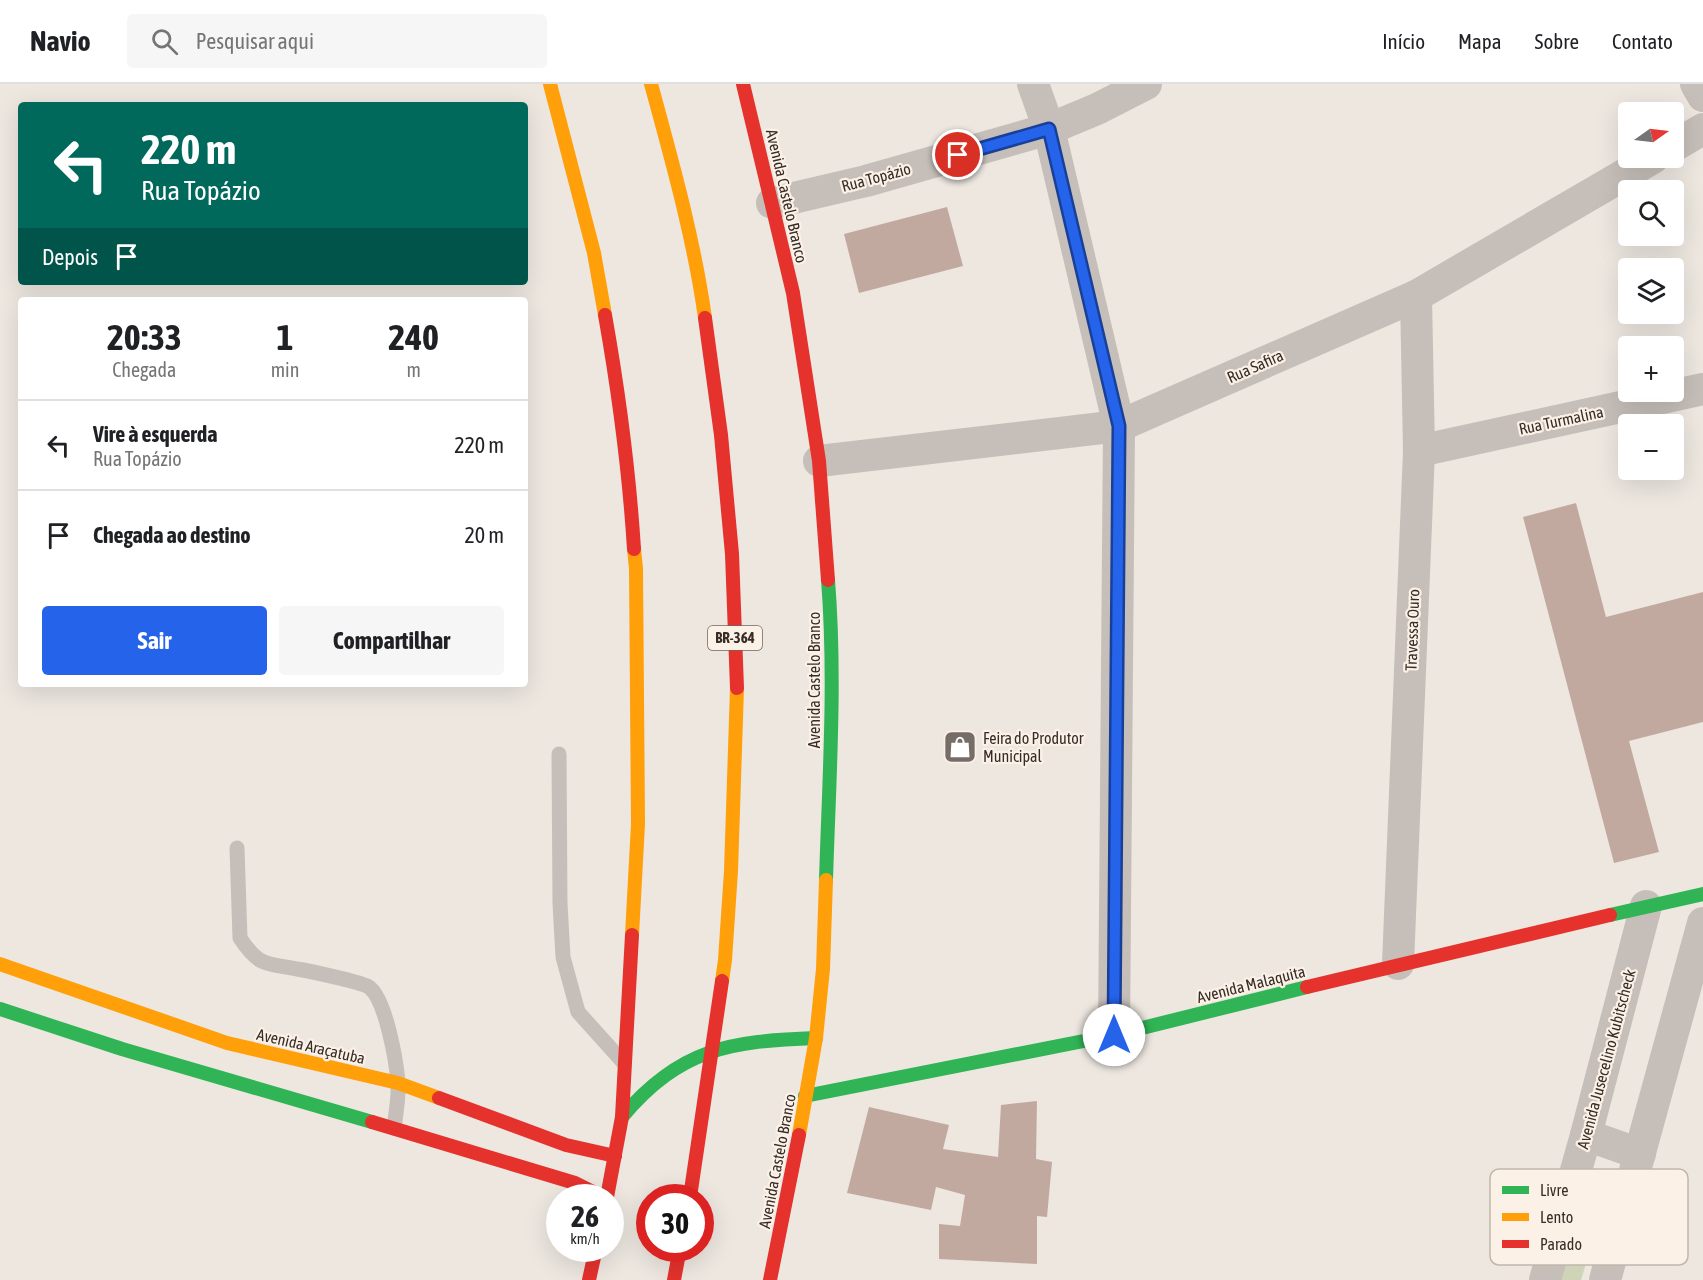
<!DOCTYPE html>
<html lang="pt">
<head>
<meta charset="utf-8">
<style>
  body { margin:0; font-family:"Asap Condensed",sans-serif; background:#f6f6f6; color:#202124; height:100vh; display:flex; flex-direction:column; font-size:22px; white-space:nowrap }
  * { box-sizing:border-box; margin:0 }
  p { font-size:20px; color:#757577 }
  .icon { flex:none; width:33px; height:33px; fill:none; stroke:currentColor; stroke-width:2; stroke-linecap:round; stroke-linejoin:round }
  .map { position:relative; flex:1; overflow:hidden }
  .drawer { position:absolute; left:18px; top:213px; width:510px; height:390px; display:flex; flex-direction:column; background:#fff; border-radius:6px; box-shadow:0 6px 24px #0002 }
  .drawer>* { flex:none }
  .hud { position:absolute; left:18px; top:18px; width:510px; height:183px; border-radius:6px; box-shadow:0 6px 24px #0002; background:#00695c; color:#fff; overflow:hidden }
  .needle { width:39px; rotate:76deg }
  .tools { position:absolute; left:1618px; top:18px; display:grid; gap:12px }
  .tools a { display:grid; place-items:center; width:66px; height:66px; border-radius:6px; background:#fff; box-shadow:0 6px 24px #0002; font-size:30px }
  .speed { position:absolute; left:546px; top:1100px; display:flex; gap:12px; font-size:30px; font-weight:700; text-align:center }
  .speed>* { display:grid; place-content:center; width:78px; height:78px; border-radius:50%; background:#fff; box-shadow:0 6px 24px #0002; line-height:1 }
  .speed small { font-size:15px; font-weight:400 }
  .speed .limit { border:9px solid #d22; background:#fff; color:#111 }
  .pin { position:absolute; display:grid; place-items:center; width:51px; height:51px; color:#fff; margin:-26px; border:3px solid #fff; border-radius:50%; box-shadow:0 2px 6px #0007 }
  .me { position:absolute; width:66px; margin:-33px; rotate:0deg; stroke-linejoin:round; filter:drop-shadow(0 0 4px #0008) }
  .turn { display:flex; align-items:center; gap:21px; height:126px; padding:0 24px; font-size:27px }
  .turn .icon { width:78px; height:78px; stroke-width:2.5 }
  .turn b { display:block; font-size:42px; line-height:51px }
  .then { display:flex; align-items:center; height:57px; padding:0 24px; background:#0003; gap:12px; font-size:22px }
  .eta { display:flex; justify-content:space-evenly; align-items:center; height:102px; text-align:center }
  .eta b { font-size:36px; font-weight:700; line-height:42px }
  .action { display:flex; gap:12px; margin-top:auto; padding:12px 24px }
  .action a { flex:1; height:69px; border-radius:6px; background:#2563eb; color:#fff; font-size:24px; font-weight:700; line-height:69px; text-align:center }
  .action a+a { background:#f6f6f6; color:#202124 }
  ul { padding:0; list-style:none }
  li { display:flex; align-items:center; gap:18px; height:90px; padding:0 24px; border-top:2px solid #e0e0e0 }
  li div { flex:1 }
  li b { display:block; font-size:22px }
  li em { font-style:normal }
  header { display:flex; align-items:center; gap:36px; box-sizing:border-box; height:84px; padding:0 30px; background:#fff; border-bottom:2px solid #e0e0e0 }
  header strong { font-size:28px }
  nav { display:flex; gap:33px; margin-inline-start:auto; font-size:21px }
  .search { width:420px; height:54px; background:#f6f6f6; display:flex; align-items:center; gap:15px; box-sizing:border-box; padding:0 21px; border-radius:6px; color:#757577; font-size:22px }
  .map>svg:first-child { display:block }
</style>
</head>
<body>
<header>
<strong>Navio</strong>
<div class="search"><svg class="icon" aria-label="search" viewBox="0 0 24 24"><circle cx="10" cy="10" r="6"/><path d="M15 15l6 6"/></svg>Pesquisar aqui</div>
<nav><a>Início</a><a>Mapa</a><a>Sobre</a><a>Contato</a></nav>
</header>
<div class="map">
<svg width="1703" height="1196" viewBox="0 0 1703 1196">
  <rect width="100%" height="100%" fill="#ede7e0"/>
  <path fill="#cfd4b9" d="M1593,1089L1611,1097L1581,1196H1561Z"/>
  <g fill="#c2a9a0">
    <path d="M947,123L963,182L859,209L844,150Z"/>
    <path d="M1576,419L1606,533L1703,508V638L1629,657L1659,768L1614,779L1523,433Z"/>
    <path d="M1037,1017L1036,1075L1052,1078L1047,1133L1037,1132V1180L939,1175V1140L960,1142L965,1111L936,1103L931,1126L847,1109L869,1023L949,1041L943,1065L998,1073L1001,1021Z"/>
  </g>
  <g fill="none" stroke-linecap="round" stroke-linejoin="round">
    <g stroke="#c6bfb9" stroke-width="15">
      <path d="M559,670L560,819L563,873L578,928L623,978"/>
      <path d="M237,764L240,854C259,883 266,879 297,885C309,887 361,898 369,903C386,916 396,976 398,998C399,1013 396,1029 394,1044"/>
    </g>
    <g stroke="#c6bfb9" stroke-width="32">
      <path d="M1033,0L1049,45L1119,342L1114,951"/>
      <path d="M1696,0L1703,12"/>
      <path d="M1674,62L1703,45"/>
      <path d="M772,119L866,97L1049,45L1097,25L1146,0"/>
      <path d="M1419,367L1703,305"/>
      <path d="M819,377L1119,342L1416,212L1653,74"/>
      <path d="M1398,880L1419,367L1416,212"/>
      <path d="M1586,1051L1640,1070"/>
      <path d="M1545,1196L1586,1051L1646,822"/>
      <path d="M1605,1196L1703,839"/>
    </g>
    <g stroke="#30b455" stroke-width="14">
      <path d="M826,796C829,696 836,596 828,496"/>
      <path d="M1610,831L1703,810"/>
      <path d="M0,925L122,965L372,1038"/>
      <path d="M805,1012L1114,951L1307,903"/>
      <path d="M622,1033C680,964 731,957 816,954"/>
    </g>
    <g stroke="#ff9f0a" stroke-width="14">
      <path d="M550,0L594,169L605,231"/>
      <path d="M651,0C672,77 694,155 705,234"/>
      <path d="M632,851L638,740L636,485L634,465"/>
      <path d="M0,880L227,959L398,999L439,1014"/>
      <path d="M722,897L725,876L731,787L737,604"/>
      <path d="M799,1051L816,954L823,885L826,796"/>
    </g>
    <g stroke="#e5322d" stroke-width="14">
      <path d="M743,0L793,209L819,377L828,496"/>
      <path d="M605,231C619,310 629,385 634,465"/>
      <path d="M705,234L721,351L732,470L737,604"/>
      <path d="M1307,903L1610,831"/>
      <path d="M439,1014L566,1061L615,1072"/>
      <path d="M372,1038L575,1099L591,1107L597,1113"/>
      <path d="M607,1113L622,1033L632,851"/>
      <path d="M690,1113L722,897"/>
      <path d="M589,1196L596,1164"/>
      <path d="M674,1196L680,1164"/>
      <path d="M770,1196L799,1051"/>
    </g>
  </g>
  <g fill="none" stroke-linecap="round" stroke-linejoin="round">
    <g stroke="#184099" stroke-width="15">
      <path id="route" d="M958,71L1049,45L1119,342L1114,951"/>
    </g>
    <use href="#route" stroke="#2563eb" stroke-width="10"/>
  </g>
  <defs>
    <g id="shop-square" transform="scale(1.725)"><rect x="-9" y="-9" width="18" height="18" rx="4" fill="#776d68" stroke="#fbf1e7"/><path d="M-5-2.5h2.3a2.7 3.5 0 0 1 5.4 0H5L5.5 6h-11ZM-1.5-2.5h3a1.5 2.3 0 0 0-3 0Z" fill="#fff"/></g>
  </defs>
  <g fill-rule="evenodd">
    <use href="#shop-square" x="960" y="663"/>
  </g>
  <g text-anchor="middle" stroke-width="4.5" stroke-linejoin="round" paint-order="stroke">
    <rect fill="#fbf1e7" stroke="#726761" stroke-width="1.5" x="708" y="542" width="54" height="24" rx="4.5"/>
    <g font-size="15" font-weight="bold" fill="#382c27">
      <text x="735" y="559">BR-364</text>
    </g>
    <g font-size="16" fill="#382c27" stroke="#fbf1e7">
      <text transform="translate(876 93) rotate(-15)" y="6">Rua Topázio</text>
      <text transform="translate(787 112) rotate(77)" y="6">Avenida Castelo Branco</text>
      <text transform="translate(1255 282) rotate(-24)" y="6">Rua Safira</text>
      <text transform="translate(1561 336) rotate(-12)" y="6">Rua Turmalina</text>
      <text transform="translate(1412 546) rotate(-88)" y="6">Travessa Ouro</text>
      <text transform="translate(814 596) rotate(-90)" y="6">Avenida Castelo Branco</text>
      <text transform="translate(1251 900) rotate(-14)" y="6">Avenida Malaquita</text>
      <text transform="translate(311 962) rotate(13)" y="6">Avenida Araçatuba</text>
      <text transform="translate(1606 975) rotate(-75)" y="6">Avenida Jusecelino Kubitscheck</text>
      <text transform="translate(777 1077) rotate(-79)" y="6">Avenida Castelo Branco</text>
    </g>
    <g font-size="16" fill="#382c27" stroke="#fbf1e7" text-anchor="start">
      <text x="983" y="660">Feira do Produtor<tspan x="983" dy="18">Municipal</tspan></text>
    </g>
  </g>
  <rect x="1490" y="1085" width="198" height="96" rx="9" fill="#fbf1e7" stroke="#c0b6ad" stroke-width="1.5"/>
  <rect x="1502" y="1102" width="27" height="8" fill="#30b455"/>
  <rect x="1502" y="1129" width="27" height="8" fill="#ff9f0a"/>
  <rect x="1502" y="1156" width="27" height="8" fill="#e5322d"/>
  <g font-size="16" fill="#382c27">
    <text x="1540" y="1112">Livre</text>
    <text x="1540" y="1139">Lento</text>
    <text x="1540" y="1166">Parado</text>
  </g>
</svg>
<div class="tools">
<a><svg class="needle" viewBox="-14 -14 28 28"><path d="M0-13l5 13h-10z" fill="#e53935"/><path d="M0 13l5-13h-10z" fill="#757577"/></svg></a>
<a><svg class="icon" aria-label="search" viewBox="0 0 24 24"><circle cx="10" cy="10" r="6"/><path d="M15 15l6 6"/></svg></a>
<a><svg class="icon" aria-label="layers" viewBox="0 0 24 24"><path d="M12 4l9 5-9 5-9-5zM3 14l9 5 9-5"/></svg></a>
<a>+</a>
<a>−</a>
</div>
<div class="speed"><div>26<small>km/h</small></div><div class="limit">30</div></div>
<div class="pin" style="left:958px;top:71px;background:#d93025"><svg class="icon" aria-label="arrive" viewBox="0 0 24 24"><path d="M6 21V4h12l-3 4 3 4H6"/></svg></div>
<svg class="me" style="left:1114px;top:951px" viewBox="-20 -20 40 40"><circle r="19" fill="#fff"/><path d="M0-13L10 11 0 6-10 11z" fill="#2563eb"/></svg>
<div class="hud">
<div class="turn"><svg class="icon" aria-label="left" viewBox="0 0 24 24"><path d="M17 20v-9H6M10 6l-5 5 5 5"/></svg><div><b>220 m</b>Rua Topázio</div></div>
<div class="then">Depois<svg class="icon" aria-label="arrive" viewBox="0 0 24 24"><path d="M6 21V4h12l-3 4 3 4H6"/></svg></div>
</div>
<section class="drawer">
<div class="eta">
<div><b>20:33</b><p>Chegada</p></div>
<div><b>1</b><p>min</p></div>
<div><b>240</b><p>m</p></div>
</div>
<ul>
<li><svg class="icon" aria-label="left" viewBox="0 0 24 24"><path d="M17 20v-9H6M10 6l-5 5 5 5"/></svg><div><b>Vire à esquerda</b><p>Rua Topázio</p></div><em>220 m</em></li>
<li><svg class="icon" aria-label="arrive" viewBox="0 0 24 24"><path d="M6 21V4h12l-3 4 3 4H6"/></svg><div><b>Chegada ao destino</b></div><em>20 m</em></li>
</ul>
<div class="action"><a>Sair</a><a>Compartilhar</a></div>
</section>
</div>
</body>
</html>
